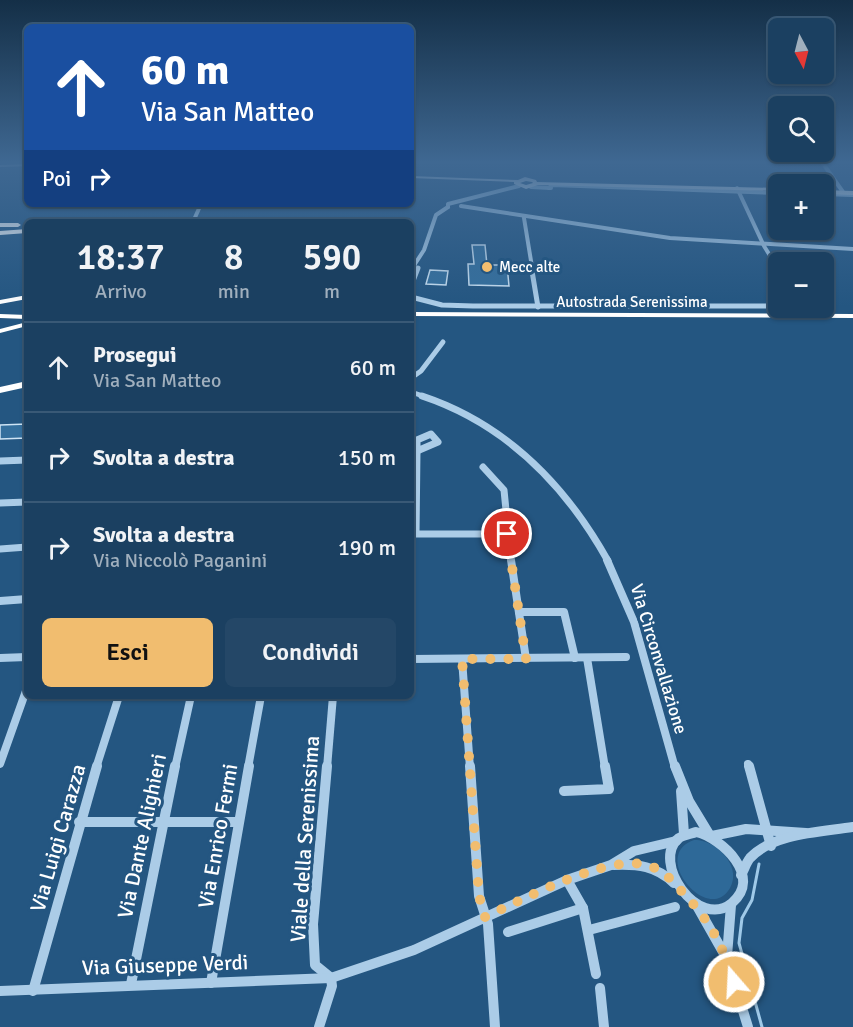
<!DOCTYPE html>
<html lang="it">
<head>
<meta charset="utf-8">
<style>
  body { margin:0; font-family:Signika,sans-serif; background:#244767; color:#f1f3f6; height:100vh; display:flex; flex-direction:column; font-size:22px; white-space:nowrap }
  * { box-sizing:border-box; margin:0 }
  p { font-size:20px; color:#a0afbd }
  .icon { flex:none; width:33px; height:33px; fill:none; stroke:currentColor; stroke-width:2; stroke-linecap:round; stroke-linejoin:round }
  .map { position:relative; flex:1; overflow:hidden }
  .panel { position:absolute; left:24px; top:219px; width:390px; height:480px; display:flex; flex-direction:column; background:#1b4061; border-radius:9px; box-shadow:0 2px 4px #0004,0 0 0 2px #395976 }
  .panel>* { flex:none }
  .hud { position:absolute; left:24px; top:24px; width:390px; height:183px; border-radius:9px; box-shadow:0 2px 4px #0004,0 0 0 2px #395976; background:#1a4fa0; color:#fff; overflow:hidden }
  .needle { width:39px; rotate:173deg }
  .controls { position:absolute; left:768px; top:18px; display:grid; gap:12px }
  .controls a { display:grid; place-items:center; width:66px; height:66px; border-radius:9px; background:#1b4061; box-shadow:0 2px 4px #0004,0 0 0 2px #395976; font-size:30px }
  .pin { position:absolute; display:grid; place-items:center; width:51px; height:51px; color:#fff; margin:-26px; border:3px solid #fff; border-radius:50%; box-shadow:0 2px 6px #0007 }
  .me { position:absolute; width:66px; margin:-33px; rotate:341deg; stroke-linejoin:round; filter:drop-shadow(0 0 4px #0008) }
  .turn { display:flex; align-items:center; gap:21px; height:126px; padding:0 18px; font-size:27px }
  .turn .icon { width:78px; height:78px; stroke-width:2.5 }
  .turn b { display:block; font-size:42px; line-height:51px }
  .then { display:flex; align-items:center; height:57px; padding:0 18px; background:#0003; gap:12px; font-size:22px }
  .eta { display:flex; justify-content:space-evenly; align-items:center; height:102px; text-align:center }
  .eta b { font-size:36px; font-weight:600; line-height:42px }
  .primary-button { display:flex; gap:12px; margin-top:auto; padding:12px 18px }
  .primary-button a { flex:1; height:69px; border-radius:9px; background:#f1bd6f; color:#111; font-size:24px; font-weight:600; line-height:69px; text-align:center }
  .primary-button a+a { background:#244767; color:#f1f3f6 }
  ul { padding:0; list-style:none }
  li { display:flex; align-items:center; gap:18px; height:90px; padding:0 18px; border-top:2px solid #395976 }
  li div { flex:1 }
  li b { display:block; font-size:22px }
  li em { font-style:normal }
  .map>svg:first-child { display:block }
</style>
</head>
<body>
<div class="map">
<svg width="853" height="1027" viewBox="0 0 853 1027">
  <rect width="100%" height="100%" fill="#245681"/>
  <path fill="#2e6998" d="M694,840C716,839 745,868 728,891C705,922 650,855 694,840Z"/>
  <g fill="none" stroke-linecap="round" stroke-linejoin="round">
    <path stroke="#9fc9e8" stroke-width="3" d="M759,864L752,900L742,918L739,943L762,1027"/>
  </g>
  <g fill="#346f9d" stroke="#cee4f5" stroke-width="1.5">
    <path d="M472,245H485L487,265H507L509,286L469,285L468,264H474Z"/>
    <path d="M430,270L448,271L446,285L426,284Z"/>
    <path d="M27,424V438L0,439V425Z"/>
  </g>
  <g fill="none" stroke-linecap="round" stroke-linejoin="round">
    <g stroke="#abcce7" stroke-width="4">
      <path d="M822,162L843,192"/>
      <path d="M531,187L551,188"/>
      <path d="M549,188L552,185L778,193"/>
      <path d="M737,188L764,246L777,267"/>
      <path d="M824,194L853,195"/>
      <path d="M461,206L670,238L853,249"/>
      <path d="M448,207V204L519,186"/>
      <path d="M524,218L532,267"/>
      <path d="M193,222L201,204"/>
      <path d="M413,267L424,250L436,215L448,207"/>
    </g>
    <g stroke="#abcce7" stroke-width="5">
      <path d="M531,265L538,307"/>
      <path d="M776,265L778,268"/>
      <path d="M411,270L414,265"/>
      <path d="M411,286L418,268"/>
      <path d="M411,297L442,305L473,306H778"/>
      <path d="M411,378L421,371L443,342"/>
      <path d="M411,392L426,397"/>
    </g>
    <g stroke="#abcce7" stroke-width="7">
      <path d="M422,396C506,424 565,484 608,561"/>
      <path d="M431,434L438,442L417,451V440Z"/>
      <path d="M417,451L416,534H507"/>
      <path d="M0,461L27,460"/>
      <path d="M483,467L504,490L511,561"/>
      <path d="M0,503L27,502"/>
      <path d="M0,549L27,547"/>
    </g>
    <g stroke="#abcce7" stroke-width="8">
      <path d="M511,560L526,659"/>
      <path d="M607,560L634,622L675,768"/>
      <path d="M0,601L27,599"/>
      <path d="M519,612H564L575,658"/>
      <path d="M0,658L27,657"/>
      <path d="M587,658L605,768"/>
      <path d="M411,659L626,657"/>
      <path d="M462,659L470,768"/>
      <path d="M0,764L27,688"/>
      <path d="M748,764L749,768"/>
      <path d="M96,768L119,696"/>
      <path d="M175,768L191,696"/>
      <path d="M248,768L261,696"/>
      <path d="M327,768L333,696"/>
    </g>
    <g stroke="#abcce7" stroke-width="10">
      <path d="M327,766L313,924L315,965L331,978"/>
      <path d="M470,766L479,896L488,924L495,1027"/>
      <path d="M675,766L689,801L709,834"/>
      <path d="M749,766L771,846"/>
      <path d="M564,791L609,789L605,766"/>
      <path d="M681,791L684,834"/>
      <path d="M79,822H238"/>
      <path d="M696,832C722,838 763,877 732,903C698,931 650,861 679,838C683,835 691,834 696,832Z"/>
      <path d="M712,836L746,829L806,833"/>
      <path d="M614,865C638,864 656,866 674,883"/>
      <path d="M741,875C744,870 746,863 750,858C773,833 822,832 853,827"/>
      <path d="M567,880L583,908L596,974"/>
      <path d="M697,906L727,959L748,1027"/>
      <path d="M589,930L675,907"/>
      <path d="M508,932L583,908"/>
      <path d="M727,956L731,905"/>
      <path d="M211,983L249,766"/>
      <path d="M131,984L175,766"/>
      <path d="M600,988L604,1027"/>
      <path d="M0,991L331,978L414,950L567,880L611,865L634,851L676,841"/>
      <path d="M33,991L97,766"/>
      <path d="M319,1027L332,986L331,978"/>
    </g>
    <g fill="#edf5fd" fill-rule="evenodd">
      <path d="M27,164V166L0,167V165Z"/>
      <path d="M411,176L518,180L525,177L536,180L537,182L778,188V191L538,185L526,189L514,184V182L411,178ZM526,181L532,182L533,183L526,185L520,183Z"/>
      <path d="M824,190L853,191V195L824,194Z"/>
    </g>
    <g fill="#fff" fill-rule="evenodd">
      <path d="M0,223H18L21,225L18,227H0Z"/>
      <path d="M27,229V233L0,235V231Z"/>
      <path d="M27,295V299L0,304V300Z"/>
      <path d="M411,312L853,314V318L411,316Z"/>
      <path d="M0,314L27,315V319L0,318Z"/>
      <path d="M27,322V326L0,333V329Z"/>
      <path d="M27,381V387L0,393V387Z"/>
    </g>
  </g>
  <linearGradient id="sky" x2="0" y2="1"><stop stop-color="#142f47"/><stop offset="0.53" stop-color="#3f6892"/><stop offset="1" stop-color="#3f6892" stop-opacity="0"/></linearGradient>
  <rect width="853" height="306" fill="url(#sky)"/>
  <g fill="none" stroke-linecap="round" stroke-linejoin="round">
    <path stroke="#f1bd6f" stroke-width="10" stroke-dasharray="0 18" d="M507,534L526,659H462L479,896L485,917C523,900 609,852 650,866C665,871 674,883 685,895C710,921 723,946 734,982"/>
  </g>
  <circle fill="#f1bd6f" stroke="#245681" stroke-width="2" cx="487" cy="267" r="6"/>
  <g text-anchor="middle" stroke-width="6" stroke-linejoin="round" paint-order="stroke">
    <g font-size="15" fill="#fff" stroke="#245681" text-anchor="start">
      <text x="499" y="272">Mecc alte</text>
    </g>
    <g font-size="15" fill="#fff" stroke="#245681">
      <text x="632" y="307">Autostrada Serenissima</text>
    </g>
    <g font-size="18" fill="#fff" stroke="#245681">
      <text transform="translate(659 659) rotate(73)" y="6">Via Circonvallazione</text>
    </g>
    <g font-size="21" fill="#fff" stroke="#245681">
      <text transform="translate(142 836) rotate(-78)" y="7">Via Dante Alighieri</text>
      <text transform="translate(218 836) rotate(-80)" y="7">Via Enrico Fermi</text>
      <text transform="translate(58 838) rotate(-74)" y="7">Via Luigi Carazza</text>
      <text transform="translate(305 839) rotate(-86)" y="7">Viale della Serenissima</text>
      <text transform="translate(165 965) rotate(-2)" y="7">Via Giuseppe Verdi</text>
    </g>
  </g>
</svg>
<div class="controls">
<a><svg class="needle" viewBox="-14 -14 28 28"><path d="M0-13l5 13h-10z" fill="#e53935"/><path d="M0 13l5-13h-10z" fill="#a0afbd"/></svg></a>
<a><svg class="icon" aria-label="search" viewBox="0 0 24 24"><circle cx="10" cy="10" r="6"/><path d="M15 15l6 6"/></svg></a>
<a>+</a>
<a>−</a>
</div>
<div class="pin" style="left:507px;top:534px;background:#d93025"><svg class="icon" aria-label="arrive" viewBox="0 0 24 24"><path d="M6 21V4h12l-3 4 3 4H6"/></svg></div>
<svg class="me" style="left:734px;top:982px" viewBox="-20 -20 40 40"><circle r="17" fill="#f1bd6f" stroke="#fff" stroke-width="3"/><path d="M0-11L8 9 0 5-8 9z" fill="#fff"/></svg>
<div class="hud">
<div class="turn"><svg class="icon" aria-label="ahead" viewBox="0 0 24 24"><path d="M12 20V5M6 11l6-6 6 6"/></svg><div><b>60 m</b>Via San Matteo</div></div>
<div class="then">Poi<svg class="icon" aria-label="right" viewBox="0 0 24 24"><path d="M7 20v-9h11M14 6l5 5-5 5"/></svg></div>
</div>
<section class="panel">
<div class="eta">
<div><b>18:37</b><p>Arrivo</p></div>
<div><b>8</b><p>min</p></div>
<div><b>590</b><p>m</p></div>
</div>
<ul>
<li><svg class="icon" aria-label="ahead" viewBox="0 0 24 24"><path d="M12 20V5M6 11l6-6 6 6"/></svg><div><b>Prosegui</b><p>Via San Matteo</p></div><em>60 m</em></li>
<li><svg class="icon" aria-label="right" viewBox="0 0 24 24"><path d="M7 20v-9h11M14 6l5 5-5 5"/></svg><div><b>Svolta a destra</b></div><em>150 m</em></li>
<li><svg class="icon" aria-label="right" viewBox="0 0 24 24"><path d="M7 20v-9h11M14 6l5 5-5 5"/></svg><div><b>Svolta a destra</b><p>Via Niccolò Paganini</p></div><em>190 m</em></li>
</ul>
<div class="primary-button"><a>Esci</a><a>Condividi</a></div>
</section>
</div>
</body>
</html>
